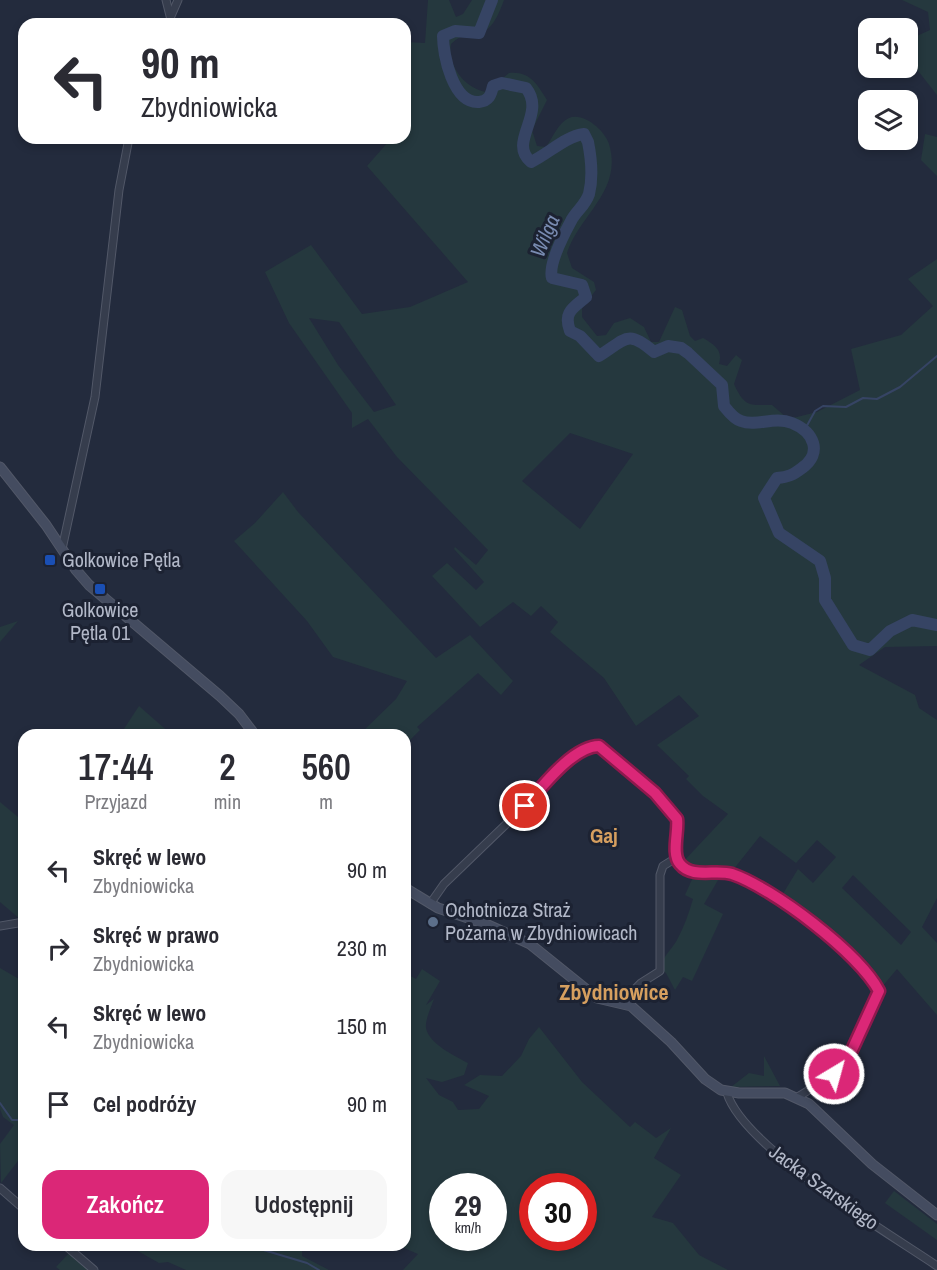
<!DOCTYPE html>
<html lang="pl">
<head>
<meta charset="utf-8">
<style>
  body { margin:0; font-family:"Archivo Narrow",sans-serif; background:#f7f7f7; color:#2b2b33; height:100vh; display:flex; flex-direction:column; font-size:22px; white-space:nowrap }
  * { box-sizing:border-box; margin:0 }
  p { font-size:20px; color:#7c7c81 }
  .icon { flex:none; width:33px; height:33px; fill:none; stroke:currentColor; stroke-width:2; stroke-linecap:round; stroke-linejoin:round }
  .map { position:relative; flex:1; overflow:hidden }
  .sheet { position:absolute; left:18px; top:729px; width:393px; height:522px; display:flex; flex-direction:column; background:#fff; border-radius:18px; box-shadow:0 3px 9px #0003 }
  .sheet>* { flex:none }
  .guide { position:absolute; left:18px; top:18px; width:393px; height:126px; border-radius:18px; box-shadow:0 3px 9px #0003; background:#fff; color:#2b2b33; overflow:hidden }
  .fabs { position:absolute; left:858px; top:18px; display:grid; gap:12px }
  .fabs a { display:grid; place-items:center; width:60px; height:60px; border-radius:12px; background:#fff; box-shadow:0 3px 9px #0003; font-size:30px }
  .speed { position:absolute; left:429px; top:1173px; display:flex; gap:12px; font-size:30px; font-weight:700; text-align:center }
  .speed>* { display:grid; place-content:center; width:78px; height:78px; border-radius:50%; background:#fff; box-shadow:0 3px 9px #0003; line-height:1 }
  .speed small { font-size:15px; font-weight:400 }
  .speed .limit { border:9px solid #d22; background:#fff; color:#111 }
  .pin { position:absolute; display:grid; place-items:center; width:51px; height:51px; color:#fff; margin:-26px; border:3px solid #fff; border-radius:50%; box-shadow:0 2px 6px #0007 }
  .me { position:absolute; width:66px; margin:-33px; rotate:37deg; stroke-linejoin:round; filter:drop-shadow(0 0 4px #0008) }
  .turn { display:flex; align-items:center; gap:21px; height:126px; padding:0 24px; font-size:27px }
  .turn .icon { width:78px; height:78px; stroke-width:2.5 }
  .turn b { display:block; font-size:42px; line-height:51px }
  .eta { display:flex; justify-content:space-evenly; align-items:center; height:102px; text-align:center }
  .eta b { font-size:36px; font-weight:600; line-height:42px }
  .button { display:flex; gap:12px; margin-top:auto; padding:12px 24px }
  .button a { flex:1; height:69px; border-radius:18px; background:#db2777; color:#fff; font-size:24px; font-weight:600; line-height:69px; text-align:center }
  .button a+a { background:#f7f7f7; color:#2b2b33 }
  ul { padding:0; list-style:none }
  li { display:flex; align-items:center; gap:18px; height:78px; padding:0 24px }
  li div { flex:1 }
  li b { display:block; font-size:22px }
  li em { font-style:normal }
  .map>svg:first-child { display:block }
</style>
</head>
<body>
<div class="map">
<svg width="937" height="1270" viewBox="0 0 937 1270">
  <rect width="100%" height="100%" fill="#232b3d"/>
  <g fill="#25383e" fill-rule="evenodd">
    <path d="M428,0H449L456,17L463,14L472,0H504C486,50 478,20 451,44C447,66 465,88 486,92L509,73C530,71 537,84 547,100L532,130L537,146L546,147C553,137 558,123 569,118C584,112 605,131 609,144C623,191 580,214 567,253L572,268L594,282L596,290L582,308V317L597,336L606,335L614,323L630,318L644,327L651,342H659L675,307L682,310L690,336L695,341L703,338C715,345 723,350 719,364L727,366L736,355L742,360L734,384C745,408 750,405 772,405L786,417L793,418L817,412L860,390L851,349L901,335L933,306L908,279L937,259V646L885,647L859,665L915,695L919,708L937,720V898L922,927L937,943V1015L897,969L881,988L820,922L781,897L798,869L813,883L836,857L817,840L796,863L760,836L733,870L694,869L682,863L728,814L703,796L686,779L689,776L657,745L699,716L679,695L636,726L604,678L550,632L558,622L541,606L531,616L513,602L480,627L432,576L447,563L476,590L484,582L454,549L455,547L476,565L488,550L397,457L368,419L352,428V413L289,323L265,272L311,245L362,314L410,307L468,282L367,166L389,141L387,138H405V42L425,43ZM309,318L339,322L396,405L374,412L338,365ZM570,433L633,454L580,529L522,481ZM853,875L911,932L901,945L842,888Z"/>
    <path d="M902,0H937V95L908,58V40L930,30L928,12Z"/>
    <path d="M925,134L937,137V176L921,160Z"/>
    <path d="M283,492L298,512L436,658L470,635L513,681L501,695L478,673L417,727L420,730L405,745V735H359L396,699L407,681L333,657L307,621L234,541L255,523Z"/>
    <path d="M18,621L0,642V627Z"/>
    <path d="M139,706L172,735H120Z"/>
    <path d="M0,802L24,822V918L20,919L0,902Z"/>
    <path d="M694,875H721L704,904L723,914L692,981L683,977L675,990L666,973L661,969C662,956 671,951 677,940C684,927 689,913 693,899L685,895Z"/>
    <path d="M0,968L24,982V1153L1,1183L0,1144L14,1125L3,1117L0,1109Z"/>
    <path d="M422,969L440,981L426,1005L434,999C431,1007 425,1020 426,1028C429,1044 455,1056 468,1063L464,1075L442,1082L426,1078L439,1095L453,1102L458,1110L479,1109L489,1096L464,1085L480,1075L502,1076L521,1056L529,1039L539,1027L582,1082L630,1127L635,1122L656,1138L671,1128L654,1158L681,1175L652,1217L673,1223L699,1255L728,1270H403L418,1254L397,1245H405V973L416,979ZM442,1186H494V1238H442ZM532,1186H584V1238H532Z"/>
    <path d="M764,1056L780,1086L731,1087L749,1073L764,1076Z"/>
    <path d="M894,1191L937,1224V1240L885,1203Z"/>
    <path d="M131,1245H284L302,1250V1256L329,1270H186L168,1262L159,1263L129,1246Z"/>
    <path d="M70,1252L88,1270H60L56,1267Z"/>
  </g>
  <g fill="none" stroke-linecap="round" stroke-linejoin="round">
    <g stroke="#364464" stroke-width="2">
      <path d="M804,431L815,411L823,406L846,407L863,398L877,399L900,387L937,356"/>
      <path d="M0,1103L12,1120H24"/>
      <path d="M247,1245L307,1263L319,1270"/>
    </g>
    <path stroke="#364464" stroke-width="12" d="M492,0L479,33L455,31L443,36C443,55 453,104 479,102C489,101 491,95 493,86L502,83L526,88C547,114 507,142 531,162C548,154 566,136 584,134L588,142C591,157 593,178 589,194C585,206 576,211 571,221C564,234 548,265 552,278L582,285L586,297C573,308 563,312 570,331L580,336L599,356C626,339 627,329 654,352L668,346L681,348L688,353L722,385L724,406C728,411 734,419 741,421C756,427 774,416 792,423C814,432 823,453 802,468C793,475 788,477 777,478L764,498L779,533L820,561L825,578V600L853,645L870,650L890,631L912,620L937,625"/>
    <g stroke="#525868" stroke-width="9">
      <g id="street">
        <path d="M166,0L172,24"/>
        <path d="M171,16L178,0"/>
        <path d="M62,549L95,397L119,190L129,138"/>
        <path d="M430,904L444,884L525,806L558,770L592,746H599L655,793L677,819C679,831 671,854 679,864C692,879 716,869 732,874C751,881 780,899 797,910C814,921 877,977 879,994L852,1050L835,1074L796,1098"/>
        <path d="M0,926L24,922"/>
        <path d="M621,1003L641,983L660,971V875L663,866L676,858"/>
        <path d="M727,1093C743,1147 887,1232 937,1266"/>
        <path d="M0,1188L24,1209"/>
        <path d="M65,1245L94,1270"/>
      </g>
    </g>
    <g stroke="#525868" stroke-width="11">
      <g id="secondary">
        <path d="M0,467L46,525L76,570L89,585L220,696L239,714L255,735"/>
        <path d="M405,888L438,908L486,924L530,944L597,998L631,1006L671,1042L705,1079L721,1090L739,1093H785L809,1104L872,1164L937,1215"/>
      </g>
    </g>
    <use href="#street" stroke="#363d4d" stroke-width="7"/>
    <use href="#secondary" stroke="#444c60" stroke-width="9"/>
  </g>
  <g fill="none" stroke-linecap="round" stroke-linejoin="round">
    <g stroke="#8e194d" stroke-width="15">
      <path id="route" d="M525,806C542,787 573,746 599,746L655,793L677,819C679,831 671,854 680,864C692,879 716,869 732,874C773,888 859,953 879,991L852,1050L834,1074"/>
    </g>
    <use href="#route" stroke="#db2777" stroke-width="10"/>
  </g>
  <g fill="#1a4fb4" stroke="#1c2232" stroke-width="2">
    <rect x="44" y="554" width="12" height="12" rx="3"/>
    <rect x="94" y="583" width="12" height="12" rx="3"/>
  </g>
  <circle fill="#5c6f8a" stroke="#1c2232" stroke-width="2" cx="433" cy="922" r="6"/>
  <g text-anchor="middle" stroke-width="6" stroke-linejoin="round" paint-order="stroke">
    <g font-size="20" fill="#b2b8c8" stroke="#1c2232" text-anchor="start">
      <text x="62" y="567">Golkowice Pętla</text>
      <text x="100" y="617" text-anchor="middle">Golkowice<tspan x="100" dy="23">Pętla 01</tspan></text>
      <text x="445" y="917">Ochotnicza Straż<tspan x="445" dy="23">Pożarna w Zbydniowicach</tspan></text>
    </g>
    <g font-size="20" fill="#b2b8c8" stroke="#1c2232">
      <text transform="translate(824 1187) rotate(36)" y="7">Jacka Szarskiego</text>
    </g>
    <g font-size="21" font-style="italic" fill="#798bb1" stroke="#1c2232">
      <text transform="translate(545 236) rotate(-67)" y="7">Wilga</text>
    </g>
    <g font-size="21" font-weight="bold" fill="#d69f5f" stroke="#1c2232">
      <text x="604" y="843">Gaj</text>
    </g>
    <g font-size="22" font-weight="bold" fill="#d69f5f" stroke="#1c2232">
      <text x="614" y="1000">Zbydniowice</text>
    </g>
  </g>
</svg>
<div class="fabs">
<a><svg class="icon" aria-label="sound" viewBox="0 0 24 24"><path d="M4 9h4l5-4v14l-5-4H4zM17 9q2 3 0 6"/></svg></a>
<a><svg class="icon" aria-label="layers" viewBox="0 0 24 24"><path d="M12 4l9 5-9 5-9-5zM3 14l9 5 9-5"/></svg></a>
</div>
<div class="speed"><div>29<small>km/h</small></div><div class="limit">30</div></div>
<div class="pin" style="left:525px;top:806px;background:#d93025"><svg class="icon" aria-label="arrive" viewBox="0 0 24 24"><path d="M6 21V4h12l-3 4 3 4H6"/></svg></div>
<svg class="me" style="left:834px;top:1074px" viewBox="-20 -20 40 40"><circle r="17" fill="#db2777" stroke="#fff" stroke-width="3"/><path d="M0-11L8 9 0 5-8 9z" fill="#fff"/></svg>
<div class="guide">
<div class="turn"><svg class="icon" aria-label="left" viewBox="0 0 24 24"><path d="M17 20v-9H6M10 6l-5 5 5 5"/></svg><div><b>90 m</b>Zbydniowicka</div></div>
</div>
<section class="sheet">
<div class="eta">
<div><b>17:44</b><p>Przyjazd</p></div>
<div><b>2</b><p>min</p></div>
<div><b>560</b><p>m</p></div>
</div>
<ul>
<li><svg class="icon" aria-label="left" viewBox="0 0 24 24"><path d="M17 20v-9H6M10 6l-5 5 5 5"/></svg><div><b>Skręć w lewo</b><p>Zbydniowicka</p></div><em>90 m</em></li>
<li><svg class="icon" aria-label="right" viewBox="0 0 24 24"><path d="M7 20v-9h11M14 6l5 5-5 5"/></svg><div><b>Skręć w prawo</b><p>Zbydniowicka</p></div><em>230 m</em></li>
<li><svg class="icon" aria-label="left" viewBox="0 0 24 24"><path d="M17 20v-9H6M10 6l-5 5 5 5"/></svg><div><b>Skręć w lewo</b><p>Zbydniowicka</p></div><em>150 m</em></li>
<li><svg class="icon" aria-label="arrive" viewBox="0 0 24 24"><path d="M6 21V4h12l-3 4 3 4H6"/></svg><div><b>Cel podróży</b></div><em>90 m</em></li>
</ul>
<div class="button"><a>Zakończ</a><a>Udostępnij</a></div>
</section>
</div>
</body>
</html>
